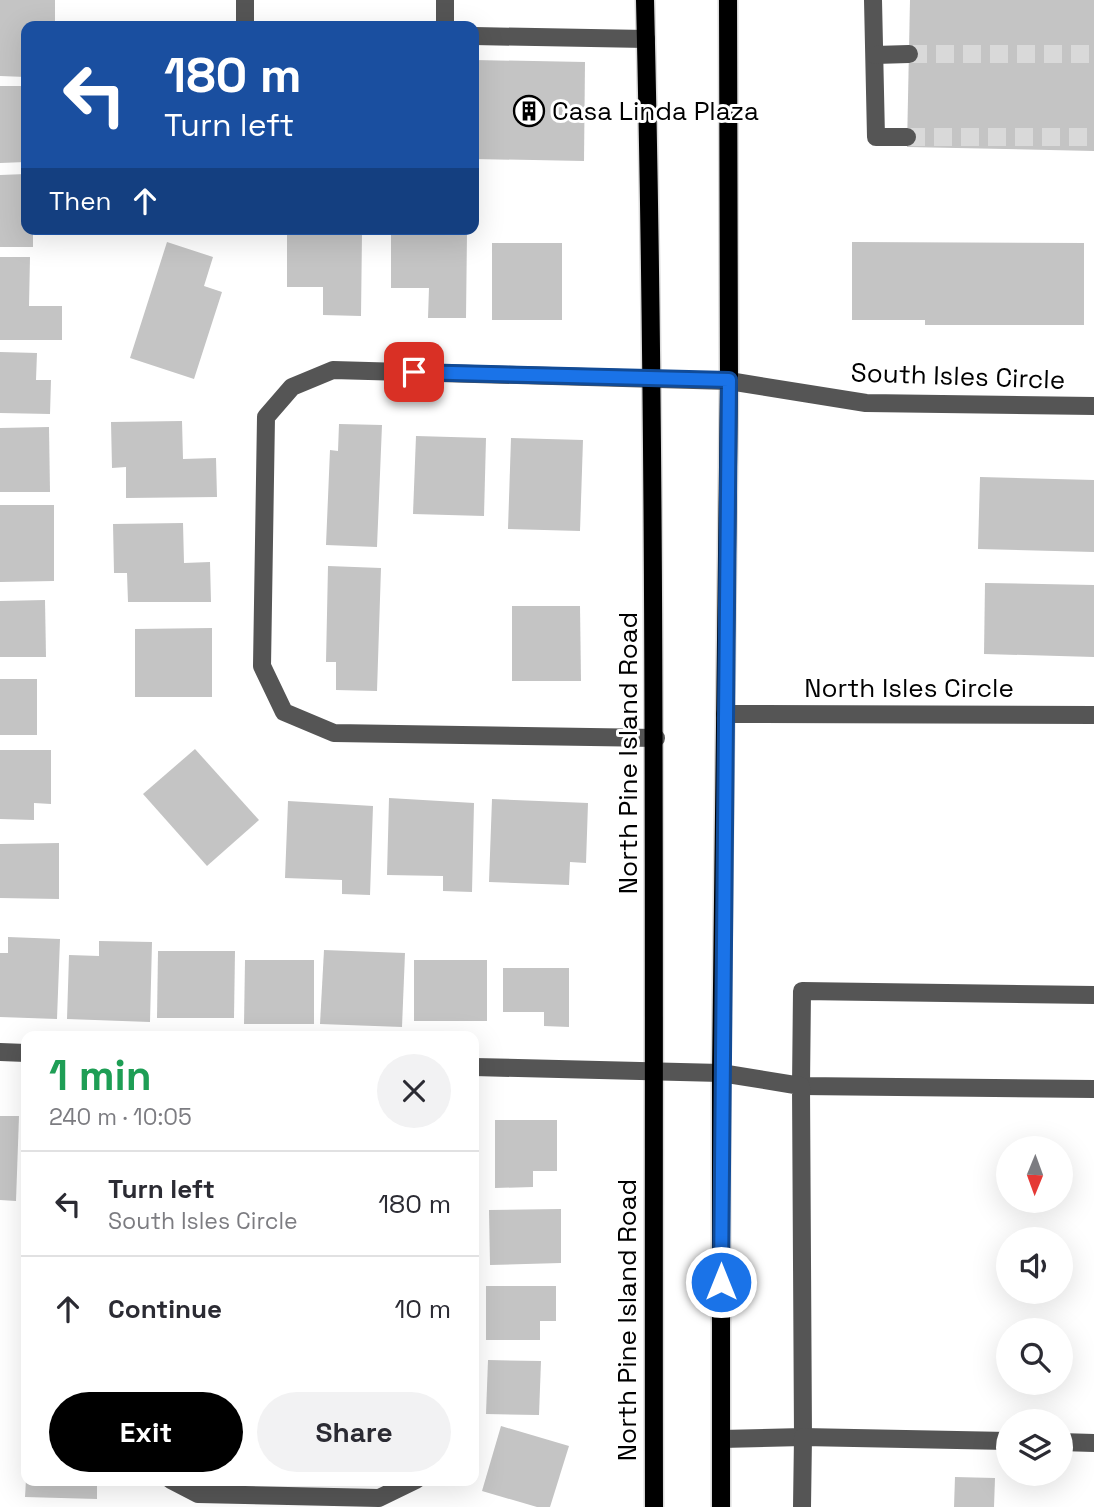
<!DOCTYPE html>
<html lang="en">
<head>
<meta charset="utf-8">
<style>
  body { margin:0; font-family:"Space Grotesk",sans-serif; background:#f2f2f3; color:#2b2b33; height:100vh; display:flex; flex-direction:column; font-size:26px; white-space:nowrap }
  * { box-sizing:border-box; margin:0 }
  p { font-size:23px; color:#7c7c81 }
  .icon { flex:none; width:38px; height:38px; fill:none; stroke:currentColor; stroke-width:2; stroke-linecap:round; stroke-linejoin:round }
  .map { position:relative; flex:1; overflow:hidden }
  .sheet { position:absolute; left:21px; top:1031px; width:458px; height:455px; display:flex; flex-direction:column; background:#fff; border-radius:14px; box-shadow:0 7px 28px #0002 }
  .sheet>* { flex:none }
  .top-card { position:absolute; left:21px; top:21px; width:458px; height:214px; border-radius:14px; box-shadow:0 7px 28px #0002; background:#1a4fa0; color:#fff; overflow:hidden }
  .needle { width:46px; rotate:181deg }
  .tools { position:absolute; left:996px; top:1136px; display:grid; gap:14px }
  .tools a { display:grid; place-items:center; width:77px; height:77px; border-radius:50%; background:#fff; box-shadow:0 7px 28px #0002; font-size:35px }
  .pin { position:absolute; display:grid; place-items:center; width:60px; height:60px; color:#fff; margin:-30px; border-radius:14px; box-shadow:0 4px 10px #0006 }
  .me { position:absolute; width:77px; margin:-38px; rotate:0deg; stroke-linejoin:round; filter:drop-shadow(0 0 5px #0008) }
  .turn { display:flex; align-items:center; gap:24px; height:147px; padding:0 28px; font-size:32px }
  .turn .icon { width:91px; height:91px; stroke-width:2.5 }
  .turn b { display:block; font-size:49px; line-height:60px }
  .then { display:flex; align-items:center; height:66px; padding:0 28px; background:#0003; gap:14px; font-size:26px }
  .round { display:grid; place-items:center; flex:none; width:74px; height:74px; border-radius:37px; background:#f2f2f3 }
  .summary { display:flex; align-items:center; justify-content:space-between; height:119px; padding:0 28px }
  h1 { font-size:42px; font-weight:700; line-height:52px; color:#1e9e55 }
  .cta { display:flex; gap:14px; margin-top:auto; padding:14px 28px }
  .cta a { flex:1; height:80px; border-radius:42px; background:#000; color:#fff; font-size:28px; font-weight:700; line-height:80px; text-align:center }
  .cta a+a { background:#f2f2f3; color:#2b2b33 }
  ul { padding:0; list-style:none }
  li { display:flex; align-items:center; gap:21px; height:105px; padding:0 28px; border-top:2px solid #e1e1e2 }
  li div { flex:1 }
  li b { display:block; font-size:26px }
  li em { font-style:normal }
  .map>svg:first-child { display:block }
</style>
</head>
<body>
<div class="map">
<svg width="1094" height="1507" viewBox="0 0 1094 1507">
  <rect width="100%" height="100%" fill="#fff"/>
  <g fill="#c4c4c4">
    <path d="M0,0H55V26H26V77L0,76Z"/>
    <path d="M910,0H1094V151L907,147Z"/>
    <path d="M474,60L585,62L584,161L474,159Z"/>
    <path d="M0,86H26V162L0,163Z"/>
    <path d="M26,174V229H33V247H0V175Z"/>
    <path d="M287,229L362,233L361,316L323,315V287H287Z"/>
    <path d="M391,229H438V233H467L466,318H428L429,288H391Z"/>
    <path d="M167,242L213,257L204,286L222,292L194,379L130,358Z"/>
    <path d="M852,242L1084,243V325H925V320H852Z"/>
    <rect x="492" y="243" width="70" height="77"/>
    <path d="M0,257H30L29,306H62V340H0Z"/>
    <path d="M0,352L37,353L36,380H51L50,414L0,413Z"/>
    <path d="M182,421L183,459L216,458L217,497L126,498V467L112,468L111,422Z"/>
    <path d="M339,424L382,425L377,547L326,545L330,450L338,451Z"/>
    <path d="M49,427L50,492H0V428Z"/>
    <path d="M416,436L486,438L484,516L413,514Z"/>
    <path d="M511,438L583,440L580,531L508,529Z"/>
    <path d="M980,477L1094,480V552L978,549Z"/>
    <path d="M0,505H54V581L0,582Z"/>
    <path d="M183,523L184,563L210,562L211,602H128L127,573H114L113,524Z"/>
    <path d="M328,566L381,568L377,691L336,690V662H326Z"/>
    <path d="M985,583L1094,585V657L984,654Z"/>
    <path d="M45,600L46,657H0V601Z"/>
    <path d="M512,606H580L581,681H512Z"/>
    <path d="M212,628V697H135V629Z"/>
    <rect x="0" y="679" width="37" height="56"/>
    <path d="M195,749L259,820L207,866L143,794Z"/>
    <path d="M0,750H51V804L34,803V820L0,819Z"/>
    <path d="M389,798L474,803L472,892L443,891V876L387,875Z"/>
    <path d="M492,799L588,803L586,863L570,862L569,885L489,882Z"/>
    <path d="M288,801L373,806L370,895L342,894V880L285,878Z"/>
    <path d="M59,843V899L0,898V844Z"/>
    <path d="M8,937L60,939L57,1019L0,1017V953H8Z"/>
    <path d="M99,941L152,942L150,1022L67,1019L69,955L99,956Z"/>
    <path d="M324,950L405,953L402,1027L320,1024Z"/>
    <path d="M158,951H235L234,1018H157Z"/>
    <path d="M245,960H314V1024H244Z"/>
    <rect x="414" y="960" width="73" height="61"/>
    <path d="M503,968H569V1027L544,1026V1012H503Z"/>
    <path d="M0,1116H19L16,1201L0,1200Z"/>
    <path d="M495,1120H557V1171H533V1187L495,1188Z"/>
    <path d="M561,1209V1263L490,1265L489,1210Z"/>
    <path d="M486,1286H556V1321H540V1340H486Z"/>
    <path d="M488,1360L541,1361L539,1415L486,1414Z"/>
    <path d="M501,1426L569,1446L550,1507H537L482,1491Z"/>
    <path d="M955,1477L995,1478L994,1507H954Z"/>
    <path d="M26,1480H97V1499L25,1497Z"/>
  </g>
  <g fill="none" stroke-linecap="round" stroke-linejoin="round">
    <g stroke="#d9d9d9" stroke-width="18" stroke-dasharray="18 9" stroke-linecap="butt">
      <path d="M909,54H1094"/>
      <path d="M907,137H1094"/>
    </g>
    <g stroke="#dbdbdb" stroke-width="21">
      <g id="major">
        <path d="M645,0C657,502 653,1005 654,1507"/>
        <path d="M721,1507V1073L729,381L728,0"/>
      </g>
    </g>
    <g stroke="#555" stroke-width="18">
      <path d="M245,0V26"/>
      <path d="M445,0V26"/>
      <path d="M873,0L876,137H907"/>
      <path d="M474,36L646,39"/>
      <path d="M875,55L909,54"/>
      <path d="M725,714L1094,715"/>
      <path d="M656,738L334,733L284,712L262,666L266,417L292,387L333,370L729,381L866,403L1094,406"/>
      <path d="M1094,995L802,991L801,1086L1094,1089"/>
      <path d="M0,1052L26,1053"/>
      <path d="M474,1067L721,1073L801,1086L803,1437L722,1439"/>
      <path d="M1060,1442L1094,1443"/>
      <path d="M171,1480L198,1494L379,1498L416,1480"/>
      <path d="M802,1507L803,1437L1008,1441"/>
    </g>
    <use href="#major" stroke="#000" stroke-width="18"/>
  </g>
  <g fill="none" stroke-linecap="round" stroke-linejoin="round">
    <g stroke="#114b97" stroke-width="18">
      <path id="route" d="M414,372L729,380L721,1282"/>
    </g>
    <use href="#route" stroke="#1a73e8" stroke-width="12"/>
  </g>
  <defs>
    <g id="building-ring" transform="scale(1.575)"><circle r="9.5" fill="#fff" stroke="#000" stroke-width="1.5"/><path d="M-4-6H4V6H1V3H-1V6H-4ZM-2.5-4.3h1.7v1.8h-1.7ZM.8-4.3h1.7v1.8H.8ZM-2.5-1h1.7V.8h-1.7ZM.8-1h1.7V.8H.8Z" fill="#000"/></g>
  </defs>
  <g fill-rule="evenodd">
    <use href="#building-ring" x="529" y="111"/>
  </g>
  <g text-anchor="middle" stroke-width="6" stroke-linejoin="round" paint-order="stroke">
    <g font-size="26" fill="#000" stroke="#fff" text-anchor="start">
      <text x="552" y="120">Casa Linda Plaza</text>
    </g>
    <g font-size="26" fill="#000" stroke="#fff">
      <text transform="translate(958 376) rotate(2)" y="9">South Isles Circle</text>
      <text x="909" y="697">North Isles Circle</text>
      <text transform="translate(628 753) rotate(-90)" y="9">North Pine Island Road</text>
      <text transform="translate(627 1320) rotate(-90)" y="9">North Pine Island Road</text>
    </g>
  </g>
</svg>
<div class="tools">
<a><svg class="needle" viewBox="-14 -14 28 28"><path d="M0-13l5 13h-10z" fill="#e53935"/><path d="M0 13l5-13h-10z" fill="#7c7c81"/></svg></a>
<a><svg class="icon" aria-label="sound" viewBox="0 0 24 24"><path d="M4 9h4l5-4v14l-5-4H4zM17 9q2 3 0 6"/></svg></a>
<a><svg class="icon" aria-label="search" viewBox="0 0 24 24"><circle cx="10" cy="10" r="6"/><path d="M15 15l6 6"/></svg></a>
<a><svg class="icon" aria-label="layers" viewBox="0 0 24 24"><path d="M12 4l9 5-9 5-9-5zM3 14l9 5 9-5"/></svg></a>
</div>
<div class="pin" style="left:414px;top:372px;background:#d93025"><svg class="icon" aria-label="arrive" viewBox="0 0 24 24"><path d="M6 21V4h12l-3 4 3 4H6"/></svg></div>
<svg class="me" style="left:721px;top:1282px" viewBox="-20 -20 40 40"><circle r="17" fill="#1a73e8" stroke="#fff" stroke-width="3"/><path d="M0-11L8 9 0 5-8 9z" fill="#fff"/></svg>
<div class="top-card">
<div class="turn"><svg class="icon" aria-label="left" viewBox="0 0 24 24"><path d="M17 20v-9H6M10 6l-5 5 5 5"/></svg><div><b>180 m</b>Turn left</div></div>
<div class="then">Then<svg class="icon" aria-label="ahead" viewBox="0 0 24 24"><path d="M12 20V5M6 11l6-6 6 6"/></svg></div>
</div>
<section class="sheet">
<div class="summary"><div><h1>1 min</h1><p>240 m · 10:05</p></div><a class="round"><svg class="icon" aria-label="close" viewBox="0 0 24 24"><path d="M6 6l12 12M18 6L6 18"/></svg></a></div>
<ul>
<li><svg class="icon" aria-label="left" viewBox="0 0 24 24"><path d="M17 20v-9H6M10 6l-5 5 5 5"/></svg><div><b>Turn left</b><p>South Isles Circle</p></div><em>180 m</em></li>
<li><svg class="icon" aria-label="ahead" viewBox="0 0 24 24"><path d="M12 20V5M6 11l6-6 6 6"/></svg><div><b>Continue</b></div><em>10 m</em></li>
</ul>
<div class="cta"><a>Exit</a><a>Share</a></div>
</section>
</div>
</body>
</html>
